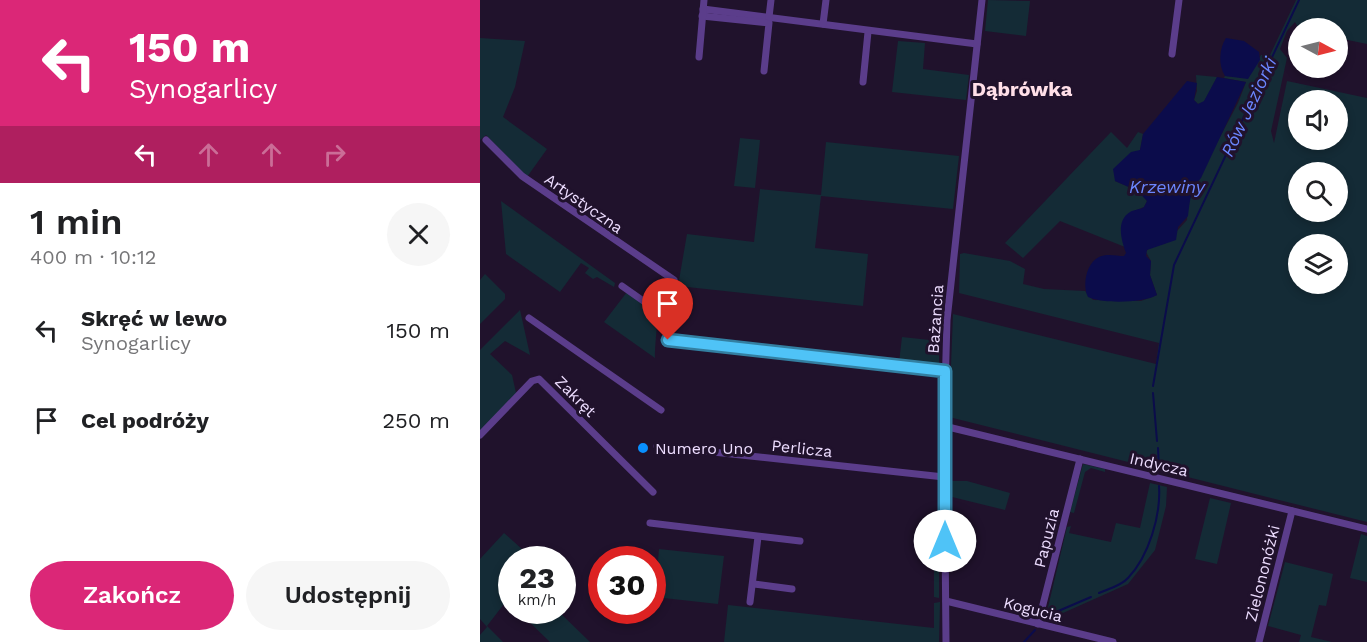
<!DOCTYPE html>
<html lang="pl">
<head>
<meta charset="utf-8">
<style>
  body { margin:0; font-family:"Work Sans",sans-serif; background:#f6f6f6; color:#202124; height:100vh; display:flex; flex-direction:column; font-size:22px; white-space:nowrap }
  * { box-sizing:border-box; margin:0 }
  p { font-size:20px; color:#757577 }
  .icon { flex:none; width:33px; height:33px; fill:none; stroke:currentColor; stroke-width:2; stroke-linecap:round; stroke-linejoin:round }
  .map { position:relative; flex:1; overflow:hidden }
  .side { display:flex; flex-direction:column; background:#fff; width:480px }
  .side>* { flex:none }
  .banner { background:#db2777; color:#fff; overflow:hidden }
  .needle { width:39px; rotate:97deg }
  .buttons { position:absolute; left:808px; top:18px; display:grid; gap:12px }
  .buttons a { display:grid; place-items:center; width:60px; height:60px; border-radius:50%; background:#fff; box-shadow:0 3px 9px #0003; font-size:30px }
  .speed { position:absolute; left:18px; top:546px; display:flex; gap:12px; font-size:30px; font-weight:700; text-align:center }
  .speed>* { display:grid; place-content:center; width:78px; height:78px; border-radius:50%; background:#fff; box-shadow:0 3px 9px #0003; line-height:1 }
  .speed small { font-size:15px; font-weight:400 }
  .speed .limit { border:9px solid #d22; background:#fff; color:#111 }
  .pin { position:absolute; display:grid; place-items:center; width:51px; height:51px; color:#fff; margin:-62px -26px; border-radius:50% 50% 50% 0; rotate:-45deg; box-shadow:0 0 6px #0007 }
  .pin .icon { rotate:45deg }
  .me { position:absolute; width:66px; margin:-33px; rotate:0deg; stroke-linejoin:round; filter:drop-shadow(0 0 4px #0008) }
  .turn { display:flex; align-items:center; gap:21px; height:126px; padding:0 30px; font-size:27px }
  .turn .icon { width:78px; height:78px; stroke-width:2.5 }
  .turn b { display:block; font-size:42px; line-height:51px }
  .lanes { display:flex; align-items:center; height:57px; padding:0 30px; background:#0003; justify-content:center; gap:30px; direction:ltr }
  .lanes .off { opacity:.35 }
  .round { display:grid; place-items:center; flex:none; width:63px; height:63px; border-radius:32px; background:#f6f6f6 }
  .head { display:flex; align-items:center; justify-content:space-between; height:102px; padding:0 30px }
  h1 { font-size:36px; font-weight:600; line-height:45px }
  .action { display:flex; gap:12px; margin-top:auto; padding:12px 30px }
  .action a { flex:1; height:69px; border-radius:36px; background:#db2777; color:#fff; font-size:24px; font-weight:600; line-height:69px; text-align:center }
  .action a+a { background:#f6f6f6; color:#202124 }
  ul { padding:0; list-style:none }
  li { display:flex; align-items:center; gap:18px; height:90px; padding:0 30px }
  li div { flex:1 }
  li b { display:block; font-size:22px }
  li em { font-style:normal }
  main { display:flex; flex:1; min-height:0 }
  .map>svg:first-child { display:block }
</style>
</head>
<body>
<main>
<section class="side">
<div class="banner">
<div class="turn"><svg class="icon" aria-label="left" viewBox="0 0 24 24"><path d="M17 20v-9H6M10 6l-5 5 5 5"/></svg><div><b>150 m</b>Synogarlicy</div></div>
<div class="lanes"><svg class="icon" aria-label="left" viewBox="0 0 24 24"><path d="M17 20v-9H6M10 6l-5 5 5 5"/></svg><svg class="icon off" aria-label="ahead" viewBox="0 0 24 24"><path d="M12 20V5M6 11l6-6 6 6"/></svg><svg class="icon off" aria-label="ahead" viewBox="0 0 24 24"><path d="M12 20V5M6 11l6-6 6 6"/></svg><svg class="icon off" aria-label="right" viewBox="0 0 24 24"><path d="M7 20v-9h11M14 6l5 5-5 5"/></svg></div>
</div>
<div class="head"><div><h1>1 min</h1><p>400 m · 10:12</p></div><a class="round"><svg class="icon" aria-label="close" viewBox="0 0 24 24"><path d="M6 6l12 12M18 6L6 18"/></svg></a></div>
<ul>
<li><svg class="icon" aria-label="left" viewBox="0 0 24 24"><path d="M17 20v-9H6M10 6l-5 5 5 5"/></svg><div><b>Skręć w lewo</b><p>Synogarlicy</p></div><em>150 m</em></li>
<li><svg class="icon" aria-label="arrive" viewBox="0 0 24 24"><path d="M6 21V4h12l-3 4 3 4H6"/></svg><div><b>Cel podróży</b></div><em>250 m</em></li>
</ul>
<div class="action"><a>Zakończ</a><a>Udostępnij</a></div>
</section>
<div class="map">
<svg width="887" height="642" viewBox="0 0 887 642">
  <rect width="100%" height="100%" fill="#20122c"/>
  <g fill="#142b36" fill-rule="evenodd">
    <path d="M508,0L550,1L546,36L505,31Z"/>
    <path d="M816,0H887V44L858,38V28L819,29L815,22L807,31L800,49L807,58L791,131L794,143L807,81L887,98V522L469,417L473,314L676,364L679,343L479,293L480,254L484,253L530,261L545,269L543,284L564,289L605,291L613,300L661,301L677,295L670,275L671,261L666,252L669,248L686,243L707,220L708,202L715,184L758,103L766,82L744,78L745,76L768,78L781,55H790ZM819,100H858V140H819ZM819,172H858V212H819ZM819,244H858V284H819Z"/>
    <path d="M0,38L45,41L35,87L23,117L67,149L47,177L6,135L0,140Z"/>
    <path d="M418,41L445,43L443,69L489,75L486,100L412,92Z"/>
    <path d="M716,75L737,77L724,102L718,104L714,100L717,91Z"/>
    <path d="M631,132L647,148L658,132L663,134L660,150L635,181L658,191L667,201L664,207L654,211L645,247L580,221L543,258L525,243Z"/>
    <path d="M260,138L280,140L275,188L254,186Z"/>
    <path d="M346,142L479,156L473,209L341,196L335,248L388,254L383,306L198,286L207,234L274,242L280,189L341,195Z"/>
    <path d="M21,201L135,283L134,287L117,277L113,279L105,273L109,268L101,263L80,292L26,254Z"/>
    <path d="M5,274L25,294V299L0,324V280Z"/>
    <path d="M147,292C186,319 176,313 175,358L124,322Z"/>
    <path d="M40,310L50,355L25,341L10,354L32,375L36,393L0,431V350Z"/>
    <path d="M422,337L459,341V368L419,363Z"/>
    <path d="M603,464L625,469V472L611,468L605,472L594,513L590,512Z"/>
    <path d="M468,481H487L530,493L525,510L468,496Z"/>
    <path d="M670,483L687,487L686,506L675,550L648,584L583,613L573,622L565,620L587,527L591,526L589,533L631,542L636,523L660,528Z"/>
    <path d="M730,498L751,503L737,564L715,559Z"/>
    <path d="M24,533L43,550L30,563L31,604L27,600L7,626L23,642H0V635L7,627L0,619V559Z"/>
    <path d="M881,534L887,536V582L870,578Z"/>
    <path d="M179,549L244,556L238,604L175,597Z"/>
    <path d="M459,550V598L454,597V551Z"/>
    <path d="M805,562L853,574L846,606L839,605L831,637L852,642H819L821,635L788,626Z"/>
    <path d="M460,602L459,642H244L248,605L454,628V603Z"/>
    <path d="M38,611H78L110,642H70Z"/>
  </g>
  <g fill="#0b0c4b">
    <path d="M746,38L764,41L779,52L780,60L768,79L745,76C738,65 739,49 746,38Z"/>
    <path d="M737,77L766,82L721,178C710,190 710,201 708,216L698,227L696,240L667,250L666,256L671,261L670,275L677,295C664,303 622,304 608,297C602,286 606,263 619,257C627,253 636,256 644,256L646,253C642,242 635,221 650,212C655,209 660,210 664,207L667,201L658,191L635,181L633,169L651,152L660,150L663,134L707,81L717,83L714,100L718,104L724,101Z"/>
  </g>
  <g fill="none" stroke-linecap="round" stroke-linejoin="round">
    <g stroke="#0b0c4b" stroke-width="2">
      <path d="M673,386L694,265L819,0"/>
      <path d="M673,393L677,441"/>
      <path d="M678,448L679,468"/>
      <path d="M619,593C628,589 641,586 648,578C669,556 681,515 679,486"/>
      <path d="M570,618L576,612L611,597"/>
      <path d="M544,642L555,630"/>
    </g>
    <g stroke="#5b3d8b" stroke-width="7">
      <path d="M223,9L497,44"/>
      <path d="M222,16L289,23L284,71"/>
      <path d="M289,17L291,0"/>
      <path d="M343,24L346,0"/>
      <path d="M692,54L699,0"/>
      <path d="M219,57L224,0"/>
      <path d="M383,82L388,32"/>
      <path d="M6,140L42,176L194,280"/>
      <path d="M142,286L179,312L191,317"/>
      <path d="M49,318L181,410"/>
      <path d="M188,340L465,371"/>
      <path d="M464,426L887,529"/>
      <path d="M0,435L52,381L59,379L173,492"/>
      <path d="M177,446L464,477"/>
      <path d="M170,523L320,541"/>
      <path d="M274,584L312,589"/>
      <path d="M466,601L633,642"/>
      <path d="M270,602L278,537"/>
      <path d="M558,624L600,459"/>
      <path d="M466,642L464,426L467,320L502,0"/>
      <path d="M779,642L812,511"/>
    </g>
  </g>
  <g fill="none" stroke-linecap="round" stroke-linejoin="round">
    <g stroke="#337fa1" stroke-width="15">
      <path id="route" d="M188,340L465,371V541"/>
    </g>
    <use href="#route" stroke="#4fc3f7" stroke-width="10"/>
  </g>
  <circle fill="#098ffe" stroke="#20122c" stroke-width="2" cx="163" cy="448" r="6"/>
  <g text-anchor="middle" stroke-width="6" stroke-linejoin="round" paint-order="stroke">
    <g font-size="16" fill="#edddff" stroke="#20122c">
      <text transform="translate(104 203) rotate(35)" y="6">Artystyczna</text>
      <text transform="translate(455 319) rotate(-86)" y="6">Bażancia</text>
      <text transform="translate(96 396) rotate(45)" y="6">Zakręt</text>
      <text transform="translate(322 448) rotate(6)" y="6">Perlicza</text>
      <text transform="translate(679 464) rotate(13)" y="6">Indycza</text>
      <text transform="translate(566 538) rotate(-76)" y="6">Papuzia</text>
      <text transform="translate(782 573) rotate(-76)" y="6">Zielononóżki</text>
      <text transform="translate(553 609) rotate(14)" y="6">Kogucia</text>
    </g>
    <g font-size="16" fill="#edddff" stroke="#20122c" text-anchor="start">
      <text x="175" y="454">Numero Uno</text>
    </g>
    <g font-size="18" font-style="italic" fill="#6b86ff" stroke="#20122c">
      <text transform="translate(769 107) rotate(-65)" y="6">Rów Jeziorki</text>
      <text x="687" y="193">Krzewiny</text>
    </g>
    <g font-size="20" font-weight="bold" fill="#ffdfe8" stroke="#20122c">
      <text x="542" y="96">Dąbrówka</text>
    </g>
  </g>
</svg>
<div class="buttons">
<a><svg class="needle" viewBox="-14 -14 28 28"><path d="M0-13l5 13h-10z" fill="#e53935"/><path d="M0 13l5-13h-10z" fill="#757577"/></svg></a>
<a><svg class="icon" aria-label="sound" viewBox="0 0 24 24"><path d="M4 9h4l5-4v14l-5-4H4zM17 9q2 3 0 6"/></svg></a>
<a><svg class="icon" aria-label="search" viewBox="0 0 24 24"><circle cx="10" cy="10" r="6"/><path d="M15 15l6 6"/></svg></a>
<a><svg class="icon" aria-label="layers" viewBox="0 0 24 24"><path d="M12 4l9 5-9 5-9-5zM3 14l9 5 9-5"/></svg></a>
</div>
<div class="speed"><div>23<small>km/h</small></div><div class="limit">30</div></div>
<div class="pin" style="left:188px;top:340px;background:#d93025"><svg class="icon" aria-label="arrive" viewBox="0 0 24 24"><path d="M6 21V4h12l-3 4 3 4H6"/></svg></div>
<svg class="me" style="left:465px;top:541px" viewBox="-20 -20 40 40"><circle r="19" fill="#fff"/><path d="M0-13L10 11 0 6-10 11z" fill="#4fc3f7"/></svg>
</div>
</main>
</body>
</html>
